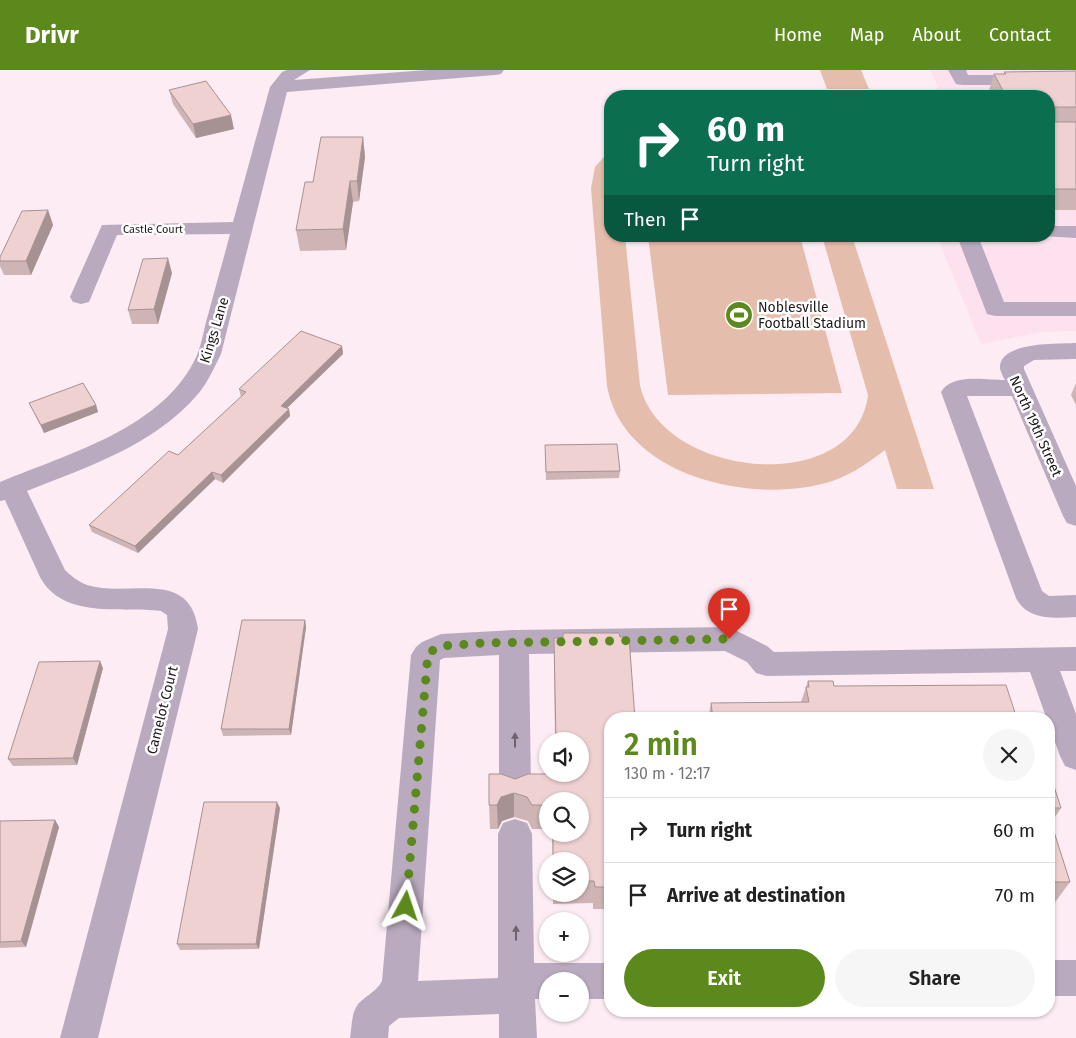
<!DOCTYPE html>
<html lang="en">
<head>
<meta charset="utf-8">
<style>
  body { margin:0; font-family:"Fira Sans",sans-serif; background:#f6f6f6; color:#222; height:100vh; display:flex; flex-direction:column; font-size:19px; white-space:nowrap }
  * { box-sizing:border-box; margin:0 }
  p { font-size:16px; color:#767676 }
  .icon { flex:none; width:28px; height:28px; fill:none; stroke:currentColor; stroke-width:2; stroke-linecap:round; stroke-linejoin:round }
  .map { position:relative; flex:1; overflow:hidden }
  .sheet { position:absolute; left:604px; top:642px; width:451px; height:305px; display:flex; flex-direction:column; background:#fff; border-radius:20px; box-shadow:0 1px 4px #0004 }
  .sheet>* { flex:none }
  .top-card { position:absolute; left:604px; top:20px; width:451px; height:152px; border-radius:20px; box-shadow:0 1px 4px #0004; background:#0b6e4f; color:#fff; overflow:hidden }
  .buttons { position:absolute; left:539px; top:662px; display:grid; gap:10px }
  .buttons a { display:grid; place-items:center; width:50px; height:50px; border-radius:50%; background:#fff; box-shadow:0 1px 4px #0004; font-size:25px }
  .pin { position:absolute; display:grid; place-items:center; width:42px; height:42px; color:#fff; margin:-51px -21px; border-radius:50% 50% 50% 0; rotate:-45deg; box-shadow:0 0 5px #0007 }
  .pin .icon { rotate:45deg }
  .me { position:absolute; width:55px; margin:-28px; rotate:5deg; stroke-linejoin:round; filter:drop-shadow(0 0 4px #0008) }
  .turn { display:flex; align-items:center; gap:18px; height:105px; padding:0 20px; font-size:22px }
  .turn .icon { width:65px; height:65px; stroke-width:2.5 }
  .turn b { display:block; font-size:35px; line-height:42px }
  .then { display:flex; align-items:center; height:48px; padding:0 20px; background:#0003; gap:10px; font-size:19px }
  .round { display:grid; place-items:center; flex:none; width:52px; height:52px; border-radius:26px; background:#f6f6f6 }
  .headline { display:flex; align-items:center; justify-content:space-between; height:85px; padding:0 20px }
  h1 { font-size:30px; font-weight:600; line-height:38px; color:#5b891b }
  .button { display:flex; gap:10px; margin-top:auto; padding:10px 20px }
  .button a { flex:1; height:58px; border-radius:30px; background:#5b891b; color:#fff; font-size:20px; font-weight:600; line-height:58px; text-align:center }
  .button a+a { background:#f6f6f6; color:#222 }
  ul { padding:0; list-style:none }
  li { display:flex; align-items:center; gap:15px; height:65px; padding:0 20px; border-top:1px solid #e0e0e0 }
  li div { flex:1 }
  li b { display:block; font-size:19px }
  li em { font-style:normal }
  header { display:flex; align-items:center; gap:30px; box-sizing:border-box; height:70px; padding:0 25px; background:#5b891b; color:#fff }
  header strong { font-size:24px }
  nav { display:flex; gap:28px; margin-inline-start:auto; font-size:18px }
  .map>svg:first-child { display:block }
</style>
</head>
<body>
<header>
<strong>Drivr</strong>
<nav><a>Home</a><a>Map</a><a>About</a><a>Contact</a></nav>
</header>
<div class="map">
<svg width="1076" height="968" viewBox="0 0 1076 968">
  <rect width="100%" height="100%" fill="#fdecf4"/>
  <path fill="#fde1ee" d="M930,0H1076V261L1042,262L981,274L937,166H1049V26H934L933,24L938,17Z"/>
  <g fill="#e5bdac">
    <path d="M820,0H861L869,19H827Z"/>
    <path d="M610,80V166H625L640,315C660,408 855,429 868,325L822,166H852L934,419H897L885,380C865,395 847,408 822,414C746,433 623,405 607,316L591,118L595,97Z"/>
    <path d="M648,166H800L842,323L668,325Z"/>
  </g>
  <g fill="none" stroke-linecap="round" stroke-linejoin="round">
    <g fill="#baaabf" fill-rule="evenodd">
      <path d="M287,0H310L294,10L427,0H504L501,4L495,5L287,22L221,284C214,298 208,312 198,324C155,375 87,397 27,421L65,500C71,506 79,512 87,515C127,528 190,497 198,559L98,968H60L168,559L167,545L161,541C122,536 63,550 40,507L5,430L0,431V412C67,384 165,358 197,285C202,273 204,258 208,245C215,218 223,191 230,164L117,165L89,232L81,234L73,232L70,227L102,155L233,152L270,17L282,2Z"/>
      <path d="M948,0H966L968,5H1076V15H962L956,14Z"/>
      <path d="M1049,156H1076V168L1042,166H1049Z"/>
      <path d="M957,166H978L1004,232H1076V246H995L987,244Z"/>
      <path d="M1076,273V289L1034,290L1024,296V299L1076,416V456L1067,453L1063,446L1012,326H967L1042,521L1049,526L1076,525V547C1054,548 1028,551 1016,528L941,322C952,303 986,310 1005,310C1003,307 1001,302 1000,299C997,271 1060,274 1076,273Z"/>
      <path d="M729,557L767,576L774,582L1076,577V601H1060L1076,644V700L1065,696L1060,686L1030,602L767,606L756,603L747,592L725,581L529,584L531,718L526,728L515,732L504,728L499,718V585L444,588L440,590L418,911L498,908V764L503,753L515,749L527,753L532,764L534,893H610V929H580V911H548V929H535L537,968H499V944L399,948L389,956L388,968H350C352,957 351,942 359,933C367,925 377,921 382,911L411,585L416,577L422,572L441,564L514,560Z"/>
      <rect x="1049" y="890" width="27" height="36"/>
    </g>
  </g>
  <g fill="#ceb4b5">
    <path d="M1076,1V140H1049V26H989L988,24L994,4H1004V2Z"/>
    <path d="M169,20L234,59L196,68L173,34Z"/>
    <path d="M363,67L365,87L359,131L353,132L346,180L300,181L296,160L313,112Z"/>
    <path d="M48,140L53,155L31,205H4L0,196V187Z"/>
    <path d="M172,203L158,254H132L128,240Z"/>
    <path d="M342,276L343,284L287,338L289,339L290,346L223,413L215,409L138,483L92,462L89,455L178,385L241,327L239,319Z"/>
    <path d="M1076,313V335L1071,325Z"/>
    <path d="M29,333L96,335L98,342L44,363Z"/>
    <path d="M545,383L620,401L619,408L546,410Z"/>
    <path d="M305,550L306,557L291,665L223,666L221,659Z"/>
    <path d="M554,568L610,649V839H593V833L553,834V824H580V791H553L552,764H580V731H548V759H532L528,751L514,747L502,751L498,759H490L489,735L515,709L580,704V671H555L554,594Z"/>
    <path d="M103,598L77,695L13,696L8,689Z"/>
    <path d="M808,611L834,616L1017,649H708L711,633L801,632Z"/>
    <path d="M1049,701L1061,738L1051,753L1070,812L1053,835H1049Z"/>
    <path d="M280,738L259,879L180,880L177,874Z"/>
    <path d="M55,750L59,757L26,877L0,878V751Z"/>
  </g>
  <g fill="#a79293">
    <path d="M231,45L234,59L196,68L193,54Z"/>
    <path d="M363,67L365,87L359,131L357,111Z"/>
    <path d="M350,111L353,132L346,180L343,159Z"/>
    <path d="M48,140L53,155L31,205L26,191Z"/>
    <path d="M168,188L172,203L158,254L154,239Z"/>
    <path d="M342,276L343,284L282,343L281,336Z"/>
    <path d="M96,335L98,342L44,363L41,355Z"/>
    <path d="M289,339L290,346L223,413L221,405Z"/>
    <path d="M212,402L215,409L138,483L135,476Z"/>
    <path d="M305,550L306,557L291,665L289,659Z"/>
    <path d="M100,591L103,598L77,695L73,688Z"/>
    <path d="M514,723V747L502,751L498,759L497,735L501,727Z"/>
    <path d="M277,732L280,738L259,879L256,874Z"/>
    <path d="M55,750L59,757L26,877L21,871Z"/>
  </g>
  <g fill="#efd1d2" stroke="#a79293">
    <path d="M1076,1V37H1055V52H1076V119H1049V26H1006L994,4H1006L1004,2Z"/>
    <path d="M206,11L231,45L193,54L169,20Z"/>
    <path d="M321,67H363L357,111H350L343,159L296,160L305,112H313Z"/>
    <path d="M48,140L26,191H0V187L22,141Z"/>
    <path d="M168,188L154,239L128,240L143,189Z"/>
    <path d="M301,261L342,276L281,336L289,339L221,405L212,402L135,476L89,455L169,381L178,385L246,322L239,319Z"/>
    <path d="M83,313L96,335L41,355L29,333Z"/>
    <path d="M617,374L620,401L546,402L545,375Z"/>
    <path d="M242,550H305L289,659H221Z"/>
    <path d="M563,563H619L620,567H629L635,649H610V817H595L594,811H580V791H553V764H580V731H548V735H532L527,727L514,723L501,727L497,735H489V704H501L515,709L528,704H580V671H556L554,568H563Z"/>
    <path d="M100,591L73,688L8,689L39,592Z"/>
    <path d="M808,611H833L834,616L1006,615L1017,649H713L711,633L809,632L806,617H809Z"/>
    <path d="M1049,701L1061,738H1049Z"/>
    <path d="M204,732H277L256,874H177Z"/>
    <path d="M1049,746L1070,812H1049Z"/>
    <path d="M55,750L21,871L0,872V751Z"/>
  </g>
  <defs><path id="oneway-solid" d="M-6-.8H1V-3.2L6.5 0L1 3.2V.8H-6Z" transform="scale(1.25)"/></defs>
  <g fill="#6e626e">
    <use href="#oneway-solid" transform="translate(515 670) rotate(-90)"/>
    <use href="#oneway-solid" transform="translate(516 863) rotate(-90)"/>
  </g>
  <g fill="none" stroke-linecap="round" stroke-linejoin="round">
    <path stroke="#5b891b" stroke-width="9" stroke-dasharray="0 16.2" d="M406,836L428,583L441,576L484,573L729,569"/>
  </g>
  <defs>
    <g id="stadium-disc" transform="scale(1.4375)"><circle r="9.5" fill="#5b891b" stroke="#fff"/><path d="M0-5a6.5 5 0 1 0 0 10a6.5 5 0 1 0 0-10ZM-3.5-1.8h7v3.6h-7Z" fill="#fff"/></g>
  </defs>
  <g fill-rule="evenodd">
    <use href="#stadium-disc" x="739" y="245"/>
  </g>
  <g text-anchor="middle" stroke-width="5" stroke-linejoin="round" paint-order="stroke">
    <g font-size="11" fill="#22191e" stroke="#fff">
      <text x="153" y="163">Castle Court</text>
    </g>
    <g font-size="14" fill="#22191e" stroke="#fff" text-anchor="start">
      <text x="758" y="242">Noblesville<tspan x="758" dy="16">Football Stadium</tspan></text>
    </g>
    <g font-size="14" fill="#22191e" stroke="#fff">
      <text transform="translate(214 260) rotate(-73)" y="5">Kings Lane</text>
      <text transform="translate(1036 356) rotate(66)" y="5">North 19th Street</text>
      <text transform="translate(162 640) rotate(-76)" y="5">Camelot Court</text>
    </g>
  </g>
</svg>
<div class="buttons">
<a><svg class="icon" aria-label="sound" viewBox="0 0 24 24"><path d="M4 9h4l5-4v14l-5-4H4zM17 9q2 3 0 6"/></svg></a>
<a><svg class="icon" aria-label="search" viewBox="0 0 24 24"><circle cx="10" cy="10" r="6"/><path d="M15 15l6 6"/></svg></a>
<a><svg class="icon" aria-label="layers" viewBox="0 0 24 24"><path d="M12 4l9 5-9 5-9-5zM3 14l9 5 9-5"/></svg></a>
<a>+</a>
<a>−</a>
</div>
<div class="pin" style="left:729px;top:569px;background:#d93025"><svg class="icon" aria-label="arrive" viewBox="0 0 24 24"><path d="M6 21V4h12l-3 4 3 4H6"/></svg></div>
<svg class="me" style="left:406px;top:836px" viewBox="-20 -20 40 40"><path d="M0-17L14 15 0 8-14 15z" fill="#5b891b" stroke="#fff" stroke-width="4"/></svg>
<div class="top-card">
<div class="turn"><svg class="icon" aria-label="right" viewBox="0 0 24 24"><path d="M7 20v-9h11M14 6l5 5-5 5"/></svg><div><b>60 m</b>Turn right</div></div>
<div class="then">Then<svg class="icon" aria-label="arrive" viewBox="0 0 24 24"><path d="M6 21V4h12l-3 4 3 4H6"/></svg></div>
</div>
<section class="sheet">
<div class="headline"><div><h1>2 min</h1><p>130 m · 12:17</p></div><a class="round"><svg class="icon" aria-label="close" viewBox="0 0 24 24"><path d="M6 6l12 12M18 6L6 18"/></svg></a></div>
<ul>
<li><svg class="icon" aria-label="right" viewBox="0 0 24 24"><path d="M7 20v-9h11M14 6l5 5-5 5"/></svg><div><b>Turn right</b></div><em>60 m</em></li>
<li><svg class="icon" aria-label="arrive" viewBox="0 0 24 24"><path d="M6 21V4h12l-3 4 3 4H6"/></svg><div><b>Arrive at destination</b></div><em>70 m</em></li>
</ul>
<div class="button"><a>Exit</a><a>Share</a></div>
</section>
</div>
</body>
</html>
